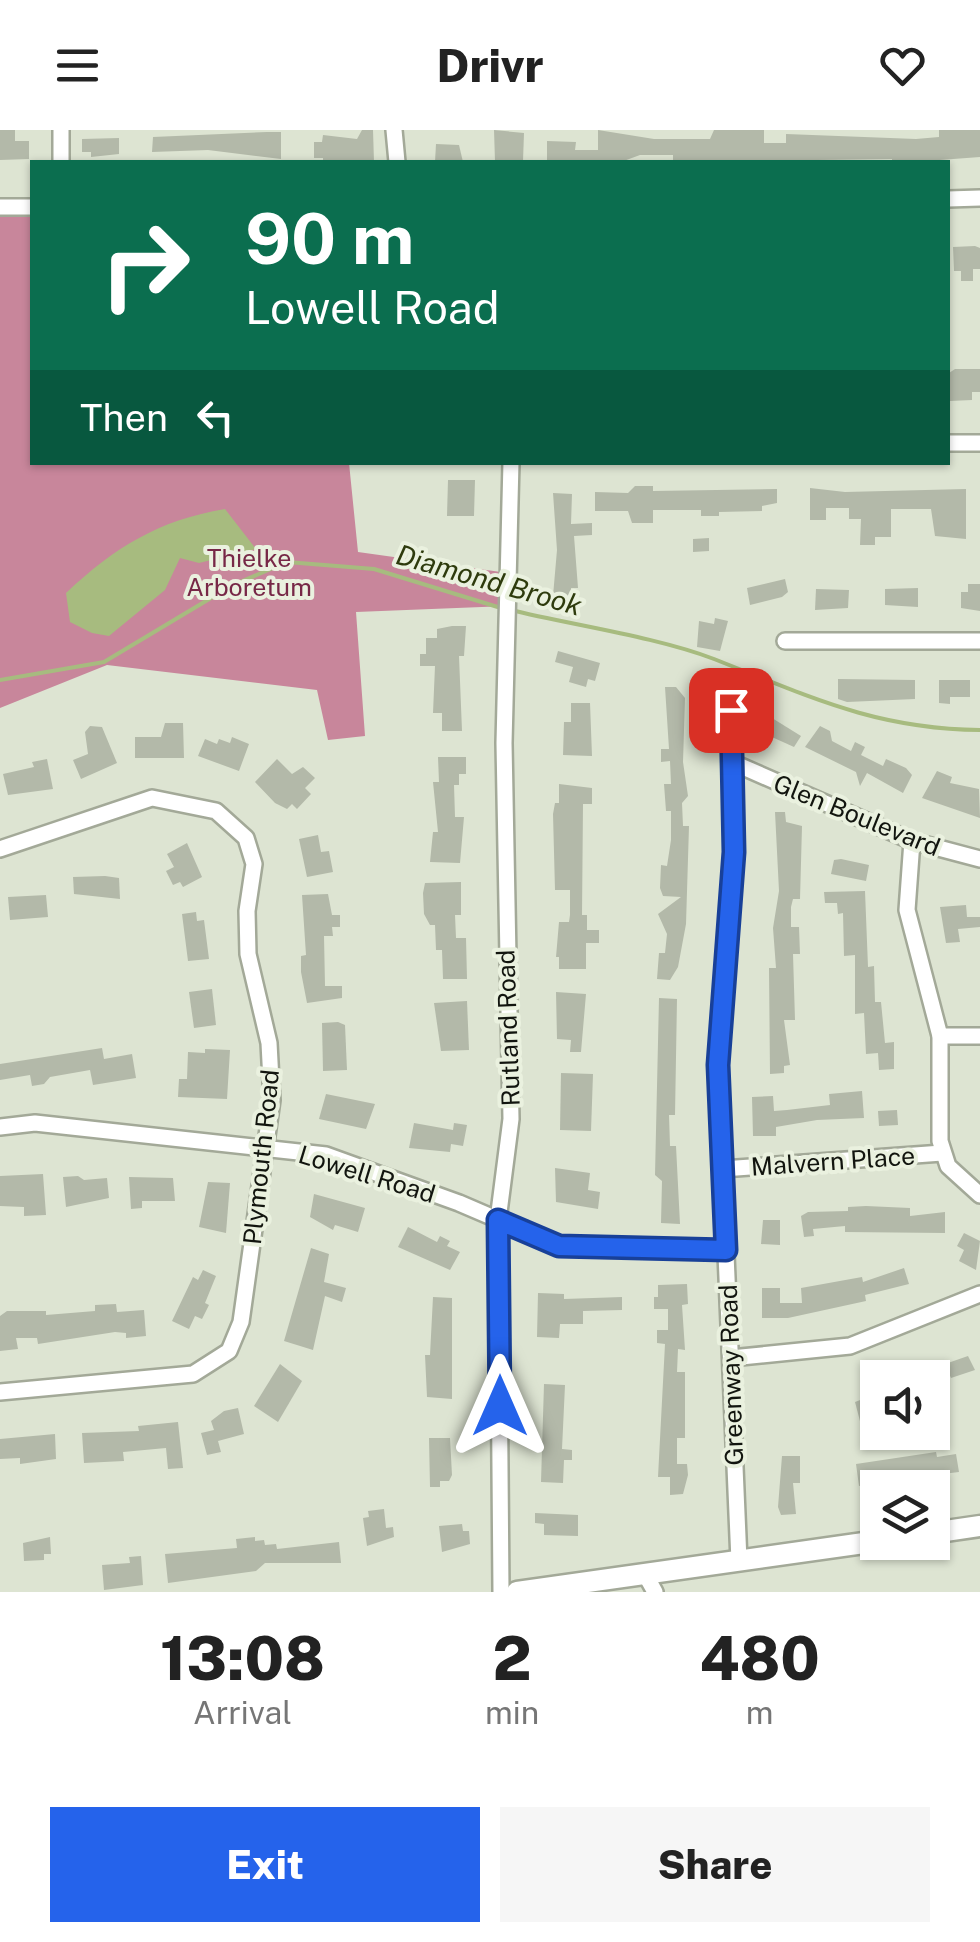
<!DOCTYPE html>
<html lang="en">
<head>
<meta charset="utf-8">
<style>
  body { margin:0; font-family:"Public Sans",sans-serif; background:#f6f6f6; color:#222; height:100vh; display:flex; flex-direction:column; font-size:38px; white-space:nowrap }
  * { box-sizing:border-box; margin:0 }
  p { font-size:32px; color:#767676 }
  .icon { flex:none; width:55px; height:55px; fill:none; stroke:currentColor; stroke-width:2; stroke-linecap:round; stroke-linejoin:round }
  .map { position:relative; height:1462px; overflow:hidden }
  .drawer { display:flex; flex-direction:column; background:#fff; flex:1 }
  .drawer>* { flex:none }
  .hud { position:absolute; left:30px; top:30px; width:920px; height:305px; border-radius:0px; box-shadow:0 2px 8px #0004; background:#0b6e4f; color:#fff; overflow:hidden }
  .buttons { position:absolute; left:860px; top:1230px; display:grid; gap:20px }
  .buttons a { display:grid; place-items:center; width:90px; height:90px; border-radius:0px; background:#fff; box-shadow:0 2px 8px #0004; font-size:50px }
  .pin { position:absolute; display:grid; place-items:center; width:85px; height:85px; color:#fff; margin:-42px; border-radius:20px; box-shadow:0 5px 15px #0006 }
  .me { position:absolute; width:110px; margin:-55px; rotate:0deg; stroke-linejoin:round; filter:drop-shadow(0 0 8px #0008) }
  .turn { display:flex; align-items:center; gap:35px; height:210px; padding:0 50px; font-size:45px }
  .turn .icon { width:130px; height:130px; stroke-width:2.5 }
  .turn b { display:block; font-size:70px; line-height:85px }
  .then { display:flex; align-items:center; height:95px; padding:0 50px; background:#0003; gap:20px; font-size:38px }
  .eta { display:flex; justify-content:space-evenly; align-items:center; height:170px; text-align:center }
  .eta b { font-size:60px; font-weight:800; line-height:70px }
  .primary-button { display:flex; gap:20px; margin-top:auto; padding:20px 50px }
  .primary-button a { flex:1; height:115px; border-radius:0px; background:#2563eb; color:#fff; font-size:40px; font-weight:800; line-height:115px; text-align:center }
  .primary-button a+a { background:#f6f6f6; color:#222 }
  header { display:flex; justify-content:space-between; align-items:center; height:130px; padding:0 50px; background:#fff; font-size:45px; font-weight:800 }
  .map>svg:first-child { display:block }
</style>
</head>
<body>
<header><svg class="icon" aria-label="menu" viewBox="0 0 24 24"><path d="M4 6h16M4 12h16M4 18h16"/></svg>Drivr<svg class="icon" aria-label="heart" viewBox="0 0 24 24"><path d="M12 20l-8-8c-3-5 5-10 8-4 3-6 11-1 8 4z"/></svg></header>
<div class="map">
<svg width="980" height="1462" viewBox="0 0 980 1462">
  <rect width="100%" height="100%" fill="#dde4d2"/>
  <path fill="#c8869b" d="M0,77H32V332L349,333L358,422L508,443L507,476L356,482L365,606L328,610L317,560L107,535L0,578Z"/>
  <path fill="#a7bb7f" d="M225,379L256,419L199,433L180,428L165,460L109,506L92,503L70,492L66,463C115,417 159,390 225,379Z"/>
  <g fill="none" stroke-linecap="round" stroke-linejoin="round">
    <g stroke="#a7bb7f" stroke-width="4">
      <path d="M511,480C572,495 657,507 714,529C808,566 875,599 980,600"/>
      <path d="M0,550L104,532L231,456L287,432L374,439L501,478"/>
    </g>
  </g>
  <g fill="#b3b9a9">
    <path d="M0,0H15V11H29V29L0,30Z"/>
    <path d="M362,0H373L374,32H323V28H314V12H322L323,5L357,9Z"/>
    <path d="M494,0L524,3L523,31H495Z"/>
    <path d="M598,0L654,9H710L714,0H764V13H786V4L916,9L939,7V0H980V27L913,32H892V29L673,32V25H640L621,32L547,31V11L576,12L575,20H598Z"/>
    <path d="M267,2H281V29L208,20L152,22L153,7Z"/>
    <path d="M119,8V24L91,27V22H82V9Z"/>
    <path d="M436,14L459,15L463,32H435Z"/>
    <path d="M975,116L980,118V139H973V151H961V141H954L953,117Z"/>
    <path d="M955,239H980V262H972V270L950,271L949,243Z"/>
    <path d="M448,350H475L474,386H447Z"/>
    <path d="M635,356H653V361L777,359V373L762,376V381L719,382V386H701V380H653V393H632L628,381H595V362L628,363Z"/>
    <path d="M810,358L845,362L966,359V409L935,406L931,379H891V407H875V415H860L861,389H849V378H826V390H810Z"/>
    <path d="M553,363L572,364L571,394L592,393V405L574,406L578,458H571V466H553L557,420Z"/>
    <path d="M709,408V421L693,422V409Z"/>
    <path d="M785,449L788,462L782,467L750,475L747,458Z"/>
    <path d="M968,454H980V481L961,478V462H968Z"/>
    <path d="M918,458V477L885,475V459Z"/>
    <path d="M816,459L849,460L848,478L815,480Z"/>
    <path d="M715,488L728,491L720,521L697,517L699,491L714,494Z"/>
    <path d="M452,496H466L464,526H459L462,601H442V583H433L435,536H420V524H426V508H437V499Z"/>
    <path d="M558,521L600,533L595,551L588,549L586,557L569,552L573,537L555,532Z"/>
    <path d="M838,549L915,550V569L847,572L838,569Z"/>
    <path d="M939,550H970V567H950V574L939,573Z"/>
    <path d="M665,557H676L685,568L683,632L688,666L682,673L683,696H689L686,794L678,837L670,850L657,849L659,823H665L667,804L658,784L681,767L663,766L660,758L661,735L667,736L671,710V681H666L664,654H671L670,631L661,632V619H669Z"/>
    <path d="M571,573H590L592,626L563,625L564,592H571Z"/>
    <path d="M772,588L801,606L794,617L763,603Z"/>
    <path d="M165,593H183L184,628H135V607H161Z"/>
    <path d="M90,596L102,597L117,633L81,649L73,630L88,624L85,602Z"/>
    <path d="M820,596L830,601L832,611L851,621L855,612L865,617L861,625L883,636L886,629L906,638L912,645L903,663L867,643L860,656L856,642L805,617Z"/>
    <path d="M232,607L249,614L239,641L198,626L205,609L217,614L219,609L230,613Z"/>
    <path d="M438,627H466V644H459V655H454L455,687H464L460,733L430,732L433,702H438L433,652H439Z"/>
    <path d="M47,629L53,659L8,665L3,644L34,637L32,632Z"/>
    <path d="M277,629L292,644L303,637L315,648L305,658L311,664L297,679L292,674L287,679L275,673L255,652Z"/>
    <path d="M937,641L952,647L950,653L979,659L980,688L922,668Z"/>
    <path d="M559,654L592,658V674H583L582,785H587V800H599V813H586V839H559V827H556L559,792H569L570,785V760H555L553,684L555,673H559Z"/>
    <path d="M775,682H785L786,692L802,696L800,769H793L791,777V797H799L800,824H793L795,890H784L790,935L784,936V943L770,944L769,838H776L773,798L779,761Z"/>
    <path d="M318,705L321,722L329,721L333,742L307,747L299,709Z"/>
    <path d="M187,713L202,747L183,757L180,752L173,755L166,741L174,737L167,724Z"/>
    <path d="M841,729L869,735L866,751L831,744L834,730Z"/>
    <path d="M105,746L119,748L120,769L74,764L73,747Z"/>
    <path d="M461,752V785H455L456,808H466L467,849H443L442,820H436L435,795H430L424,784L423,763L425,753Z"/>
    <path d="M865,761L868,837L874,836L875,872H881L885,913L894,912V939L879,940L878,923L866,924L864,883L855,884V825L844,826L843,783L838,784L837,773H825L824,762Z"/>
    <path d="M328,764L332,785H340V797H332L333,806H324L325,856H342V868L307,873L301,842V826L306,825L302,765Z"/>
    <path d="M46,765L48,787L10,790L8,767Z"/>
    <path d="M966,775L967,787H980V797L958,799L960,812L946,813L940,777Z"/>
    <path d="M196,782L197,791L204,790L209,829L188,831L182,784Z"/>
    <path d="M212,859L216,895L194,898L189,862Z"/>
    <path d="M556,862L586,864L581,922H570L571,910L557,909Z"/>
    <path d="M659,868L677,869L675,985H669L670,1016H676L680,1094L661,1093L662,1051L655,1045Z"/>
    <path d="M467,871L469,920L441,921L434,873Z"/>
    <path d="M338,892L345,895L347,940L323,941L322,893Z"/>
    <path d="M102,918L104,929L132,924L136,948L93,955L90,940L50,947L44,954L32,956L30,945L0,950V934Z"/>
    <path d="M205,919L230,920L227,969L178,967L179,949H187L188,922L205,923Z"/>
    <path d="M561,943L593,944L591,1001L560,1000Z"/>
    <path d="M862,961L864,988L817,990L776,997V1006H753L752,967L773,966L774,981L787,980L830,975L829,964Z"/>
    <path d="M326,964L375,974L366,999L319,989Z"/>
    <path d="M897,980L898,995L879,996L878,981Z"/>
    <path d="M414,993L453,1000L454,993L467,995L463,1016L451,1014L450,1022L409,1018Z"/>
    <path d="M555,1038L590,1043L588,1060L600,1062L598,1079L556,1072Z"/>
    <path d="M43,1044L46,1085L24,1086V1077L0,1076V1046Z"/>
    <path d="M78,1046L84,1050L107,1048L109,1068L66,1077L63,1047Z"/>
    <path d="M129,1047L173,1048L175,1071H142V1078L131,1079Z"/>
    <path d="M208,1052L230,1053L226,1103L199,1097Z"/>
    <path d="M314,1064L365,1078L358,1102L335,1095L333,1100L310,1087Z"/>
    <path d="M866,1076L910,1078V1086L945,1082V1103L845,1102V1096L813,1099L814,1106L804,1107L801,1086L808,1082L848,1081V1077Z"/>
    <path d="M763,1090H780V1115L761,1114Z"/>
    <path d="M408,1097L437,1112L440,1106L450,1111L447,1116L460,1122L450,1140L398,1117Z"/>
    <path d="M964,1103L980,1111L976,1140L959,1131L964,1120L957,1116Z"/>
    <path d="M311,1118L329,1124L324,1152L346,1158L342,1172L325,1166L313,1220L284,1211Z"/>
    <path d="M904,1138L909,1154L865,1165L866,1171L788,1188H762V1158H780V1173H802L801,1158L862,1147L863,1152Z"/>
    <path d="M203,1140L216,1146L205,1173L209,1175L202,1189L195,1186L189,1199L172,1191L193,1147L198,1150Z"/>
    <path d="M687,1154L688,1174L682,1175L685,1220L678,1219L677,1242H685V1308H677V1334H687L688,1345L683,1364L670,1365V1347H658L665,1214L657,1213V1200H668V1179H654V1167H658V1155Z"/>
    <path d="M538,1163L564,1164V1169L622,1167V1180L583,1181V1194H560L559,1208L537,1207Z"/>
    <path d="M433,1167L452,1168V1269L427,1267L425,1225H430Z"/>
    <path d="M116,1174L117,1182L144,1180L146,1206L126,1208V1203L115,1202L38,1214L37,1208H16L18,1219L0,1221V1186L7,1181H46V1185L95,1181V1175Z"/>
    <path d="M968,1226L975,1240L951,1248L945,1234Z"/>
    <path d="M280,1234L302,1251L278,1292L254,1276Z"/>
    <path d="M544,1254L565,1255L562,1319L572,1320V1330H564L563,1353L541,1352Z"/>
    <path d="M878,1263L873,1292L861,1295L855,1272Z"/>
    <path d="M238,1278L244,1304L218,1311L221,1322L207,1325L201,1303L214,1300L211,1291L224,1281Z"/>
    <path d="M178,1292L183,1338L168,1339L166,1318L123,1322L124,1331L84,1333L82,1303L139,1301L138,1296Z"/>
    <path d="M55,1304L56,1329L20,1334V1328L0,1329V1309Z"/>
    <path d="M429,1308H450L452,1345L449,1351H440V1357H430Z"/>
    <path d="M936,1322L937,1327L956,1324L959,1342L918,1347L917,1342L897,1345L898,1351L859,1356L856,1334Z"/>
    <path d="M782,1326H800V1353H793L796,1384L781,1385L778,1377Z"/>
    <path d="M384,1379L386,1398L393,1397L394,1407L367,1416L363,1388L369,1387L368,1381Z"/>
    <path d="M535,1383L578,1385V1406L544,1405V1394L535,1393Z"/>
    <path d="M462,1394L463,1401H469L470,1414L442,1422L439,1396Z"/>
    <path d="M50,1407L51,1424H44V1430L24,1431L23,1413Z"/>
    <path d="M255,1407V1411L264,1410L265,1415L276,1414L277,1419L339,1412L341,1433H265L256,1441L168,1453L165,1424L237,1418L236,1409Z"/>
    <path d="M141,1426L143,1455L104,1460L102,1435L130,1433L129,1427Z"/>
  </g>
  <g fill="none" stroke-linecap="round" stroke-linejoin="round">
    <g stroke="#a3a998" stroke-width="20">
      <g id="minor">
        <path d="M394,0L397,32"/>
        <path d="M61,32V0"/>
        <path d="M948,69L980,68"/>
        <path d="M0,77H32"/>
        <path d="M948,313H980"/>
        <path d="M785,511H980"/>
        <path d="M731,580L735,722L718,935L739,1431"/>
        <path d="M736,634L912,711L980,729"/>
        <path d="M912,711L907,780L940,906V1011L948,1036L980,1065"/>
        <path d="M0,719L152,668L216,681L246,708L254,734L247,781L248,824L269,913L272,970L241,1192L229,1221L193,1244L0,1262"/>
        <path d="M940,906H980"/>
        <path d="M0,997L35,993L326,1025L459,1073L559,1116L726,1120"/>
        <path d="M723,1039L942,1023"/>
        <path d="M731,1228L850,1216L980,1164"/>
        <path d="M645,1444L655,1462"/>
        <path d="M501,1462L498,1090L511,989L504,613L511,332"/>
      </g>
    </g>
    <g stroke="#a3a998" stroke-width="25">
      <g id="major">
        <path d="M932,1403L980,1396"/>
        <path d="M517,1462L878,1411"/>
      </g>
    </g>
    <use href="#minor" stroke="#fff" stroke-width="15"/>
    <use href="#major" stroke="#fff" stroke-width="20"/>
  </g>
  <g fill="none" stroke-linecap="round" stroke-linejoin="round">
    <g stroke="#184099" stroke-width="25">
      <path id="route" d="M500,1276L498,1090L559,1116L726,1120L718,935L734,722L731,580"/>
    </g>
    <use href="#route" stroke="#2563eb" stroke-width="18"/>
  </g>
  <g text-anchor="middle" stroke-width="8" stroke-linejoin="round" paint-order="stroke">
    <g font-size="25" fill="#772847" stroke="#eaf1df">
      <text x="249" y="437">Thielke<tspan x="249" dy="29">Arboretum</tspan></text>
    </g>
    <g font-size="25" fill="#12150f" stroke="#eaf1df">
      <text transform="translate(857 685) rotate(22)" y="9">Glen Boulevard</text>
      <text transform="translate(508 898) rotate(-92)" y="9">Rutland Road</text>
      <text transform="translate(261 1027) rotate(-84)" y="9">Plymouth Road</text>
      <text transform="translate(833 1031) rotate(-4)" y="9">Malvern Place</text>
      <text transform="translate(367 1044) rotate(17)" y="9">Lowell Road</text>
      <text transform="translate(731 1245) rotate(-92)" y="9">Greenway Road</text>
    </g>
    <g font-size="28" font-style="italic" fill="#2e3b0d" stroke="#eaf1df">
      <text transform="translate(489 450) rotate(16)" y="10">Diamond Brook</text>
    </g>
  </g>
</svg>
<div class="buttons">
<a><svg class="icon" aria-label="sound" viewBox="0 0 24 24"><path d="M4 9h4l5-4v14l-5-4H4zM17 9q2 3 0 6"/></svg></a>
<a><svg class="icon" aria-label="layers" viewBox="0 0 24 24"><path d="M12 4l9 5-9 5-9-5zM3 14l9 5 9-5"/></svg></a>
</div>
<div class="pin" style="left:731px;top:580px;background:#d93025"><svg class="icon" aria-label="arrive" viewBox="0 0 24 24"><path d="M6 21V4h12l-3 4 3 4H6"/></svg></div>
<svg class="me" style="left:500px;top:1276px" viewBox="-20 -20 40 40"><path d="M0-17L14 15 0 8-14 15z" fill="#2563eb" stroke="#fff" stroke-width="4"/></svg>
<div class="hud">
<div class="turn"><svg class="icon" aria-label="right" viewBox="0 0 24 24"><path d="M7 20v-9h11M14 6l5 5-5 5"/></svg><div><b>90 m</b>Lowell Road</div></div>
<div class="then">Then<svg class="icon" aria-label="left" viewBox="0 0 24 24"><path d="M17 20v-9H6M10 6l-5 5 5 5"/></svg></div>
</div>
</div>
<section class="drawer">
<div class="eta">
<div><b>13:08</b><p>Arrival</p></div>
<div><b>2</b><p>min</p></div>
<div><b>480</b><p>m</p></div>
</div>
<div class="primary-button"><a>Exit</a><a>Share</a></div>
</section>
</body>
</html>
